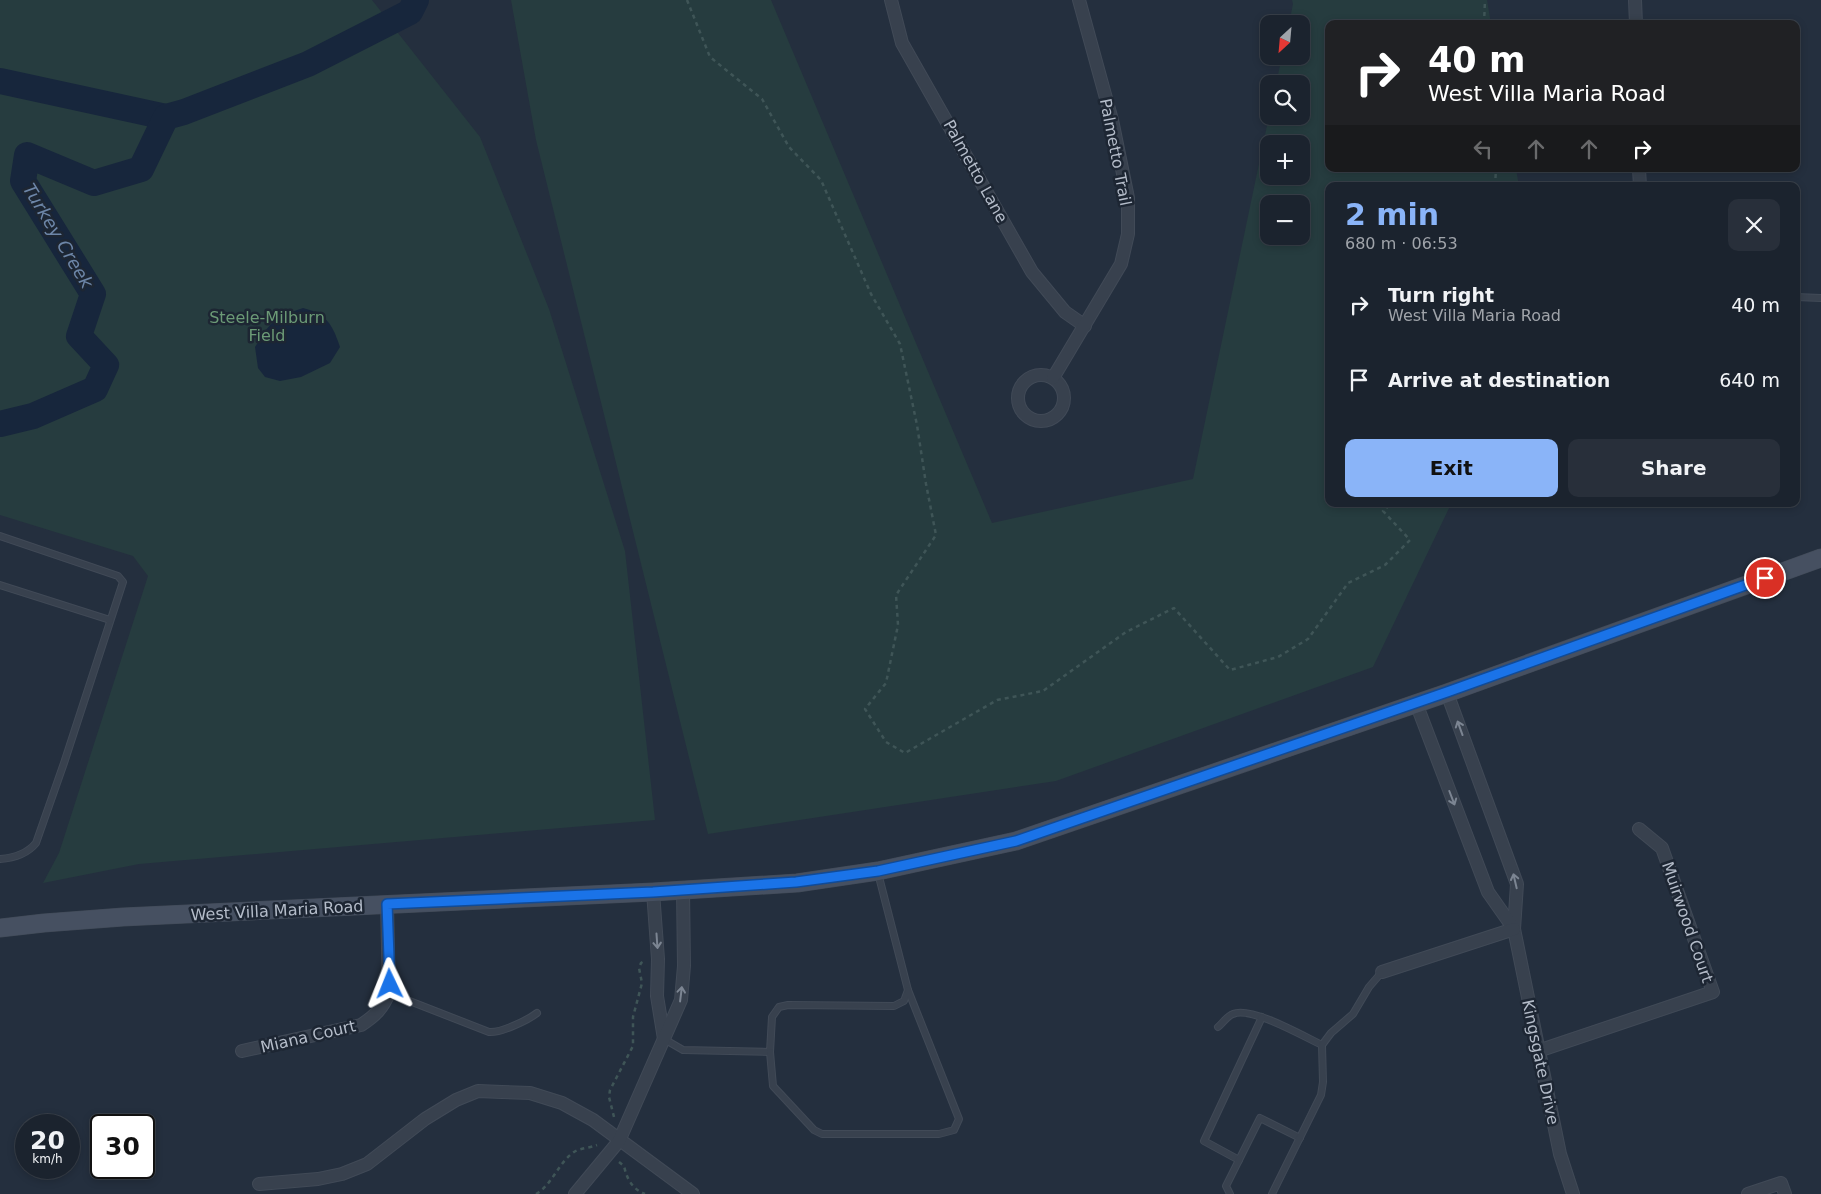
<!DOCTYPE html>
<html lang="en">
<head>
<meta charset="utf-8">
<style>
  body { margin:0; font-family:"DejaVu Sans",sans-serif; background:#282f3a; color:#f1f3f6; height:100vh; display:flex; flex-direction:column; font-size:19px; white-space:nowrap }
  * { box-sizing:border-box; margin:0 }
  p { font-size:16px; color:#a0a4aa }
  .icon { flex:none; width:28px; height:28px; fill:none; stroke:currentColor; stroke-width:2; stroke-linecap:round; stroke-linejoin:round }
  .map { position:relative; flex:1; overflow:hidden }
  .details { position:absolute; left:1325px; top:182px; width:475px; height:325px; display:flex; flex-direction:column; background:#1b232e; border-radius:10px; box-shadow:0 2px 8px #0003,0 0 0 1px #39404a }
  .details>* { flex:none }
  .hud { position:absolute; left:1325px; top:20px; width:475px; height:152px; border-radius:10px; box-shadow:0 2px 8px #0003,0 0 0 1px #39404a; background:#202124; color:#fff; overflow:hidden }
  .needle { width:32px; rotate:206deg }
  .tools { position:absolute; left:1260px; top:15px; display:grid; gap:10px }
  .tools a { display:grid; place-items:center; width:50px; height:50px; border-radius:10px; background:#1b232e; box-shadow:0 2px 8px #0003,0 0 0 1px #39404a; font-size:25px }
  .speed { position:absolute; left:15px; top:1114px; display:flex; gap:10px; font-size:25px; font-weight:700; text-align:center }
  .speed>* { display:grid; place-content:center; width:65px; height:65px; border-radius:50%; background:#1b232e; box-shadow:0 2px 8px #0003,0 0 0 1px #39404a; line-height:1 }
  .speed small { font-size:12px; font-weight:400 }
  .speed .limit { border:2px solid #111; border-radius:8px; background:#fff; color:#111 }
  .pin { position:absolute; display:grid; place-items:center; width:42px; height:42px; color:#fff; margin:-21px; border:2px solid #fff; border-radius:50%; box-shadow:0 1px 5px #0007 }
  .me { position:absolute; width:55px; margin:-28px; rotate:358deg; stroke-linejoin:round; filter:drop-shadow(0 0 4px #0008) }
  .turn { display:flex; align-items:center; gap:18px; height:105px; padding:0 20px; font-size:22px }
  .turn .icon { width:65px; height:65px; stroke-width:2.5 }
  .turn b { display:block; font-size:35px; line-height:42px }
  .lanes { display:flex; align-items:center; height:48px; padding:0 20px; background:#0003; justify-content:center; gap:25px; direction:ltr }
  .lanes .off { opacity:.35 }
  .round { display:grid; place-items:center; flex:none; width:52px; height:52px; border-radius:10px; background:#282f3a }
  .head { display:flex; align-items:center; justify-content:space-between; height:85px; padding:0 20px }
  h1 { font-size:30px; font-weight:800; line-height:38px; color:#8ab4f8 }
  .primary-button { display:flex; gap:10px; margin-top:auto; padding:10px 20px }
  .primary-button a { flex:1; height:58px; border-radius:10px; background:#8ab4f8; color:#111; font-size:20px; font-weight:800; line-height:58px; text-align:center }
  .primary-button a+a { background:#282f3a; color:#f1f3f6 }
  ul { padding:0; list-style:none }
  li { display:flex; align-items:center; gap:15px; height:75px; padding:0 20px }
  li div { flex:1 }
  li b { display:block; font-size:19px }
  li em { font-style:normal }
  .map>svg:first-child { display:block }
</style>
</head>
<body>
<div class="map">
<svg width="1821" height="1194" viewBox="0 0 1821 1194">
  <rect width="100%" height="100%" fill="#242f3e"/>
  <g fill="#263c3f" fill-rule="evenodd">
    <path d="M0,0H372L480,137L549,309L625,551L655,820L139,864L43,883L59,853L148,576L133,556L0,515Z"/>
    <path d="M511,0H771L992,523L1193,479L1269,116H1301V84H1276L1282,56H1301V24H1289L1293,4L1292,0H1487L1491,24H1329V169H1516L1519,186H1329V504H1451L1373,667L1056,781L708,834L536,140ZM1269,144H1301V176H1269ZM1269,204H1301V236H1269Z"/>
  </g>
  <path fill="#17263c" d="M303,308C327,314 332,324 340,347L330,363L301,377L280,381L265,377L258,368L255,347L265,331L277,317Z"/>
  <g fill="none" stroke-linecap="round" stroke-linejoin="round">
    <g stroke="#17263c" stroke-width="26">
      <path d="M0,81L166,117"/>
      <path d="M0,424L33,416L95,389L106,365L79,336L93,294L23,181L27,155L94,183L141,169L166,117L184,112L308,64L410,12L416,0"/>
    </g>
    <g stroke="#414a57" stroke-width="8">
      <g id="lane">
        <path d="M1796,297L1821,298"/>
        <path d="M0,536L118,576L123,582L64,763L36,843C27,854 14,858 0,859"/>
        <path d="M0,585L110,620"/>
        <path d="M389,993L489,1032C501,1033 528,1020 537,1013"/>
        <path d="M1218,1027C1223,1023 1227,1016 1233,1014C1251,1006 1303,1036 1322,1045"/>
        <path d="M664,1039L683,1050L770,1052L772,1017L779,1007L788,1005L894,1006L904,1001L908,990L878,873"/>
        <path d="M770,1052L773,1086L814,1130L822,1134H939L954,1130L959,1119L908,990"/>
        <path d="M1239,1160L1204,1141L1262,1017"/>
        <path d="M1230,1194L1226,1186L1260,1118L1300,1138"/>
        <path d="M1272,1194L1321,1095L1323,1082L1322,1045L1331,1033L1353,1014L1369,987L1382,972"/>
      </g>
    </g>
    <g stroke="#414a57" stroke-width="14">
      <g id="street">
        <path d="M891,0L902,43L1032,272L1065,312L1085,326"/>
        <path d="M1635,0L1636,24"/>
        <path d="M1639,169L1640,186"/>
        <circle cx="1041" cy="398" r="23"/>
        <path d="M1053,378L1121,264L1128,234V198L1112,120L1079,0"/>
        <path d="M1447,693L1517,884L1514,929L1560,1154L1573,1194"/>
        <path d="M1416,703L1488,892L1514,929"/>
        <path d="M653,892L658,959L657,996L664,1039"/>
        <path d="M1382,972L1514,929"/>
        <path d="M242,1051L361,1025C375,1016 383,1008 389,993L387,904"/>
        <path d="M1538,1051L1713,992L1662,848L1639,829"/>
        <path d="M259,1184L318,1179L342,1174L367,1164L425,1119L456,1100L478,1091L502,1092L530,1093L562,1103L593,1120L693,1194"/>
        <path d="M575,1194L619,1141L681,1000L684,966L683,890"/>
        <path d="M1748,1194L1781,1183L1785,1194"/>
      </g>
    </g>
    <g stroke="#414a57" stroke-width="19">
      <path id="secondary" d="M0,928L44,923L123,917L653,892L797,883L878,871L1016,841L1447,693L1821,558"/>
    </g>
    <g stroke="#3f5557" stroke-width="2.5" stroke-dasharray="4 4" stroke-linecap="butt">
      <path d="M687,0L710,57L762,99L789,147L821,180L871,294L900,344L917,425L926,484L936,535L896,595L898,625L886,683L865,709L886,742L905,753L997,700L1043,691L1126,632L1174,608L1230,670L1278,657L1308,639L1348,583L1385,565L1410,540L1383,511L1391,504"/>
      <path d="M1484,24L1485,0"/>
      <path d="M1495,186L1496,169"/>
      <path d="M614,1117L609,1097L610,1090L633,1046V1017L642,983L639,968L641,963L644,961"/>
      <path d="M619,1162L624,1166C627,1179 632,1189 645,1194"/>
      <path d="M536,1194C553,1184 558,1163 574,1152C580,1148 590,1148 597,1145"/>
    </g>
    <use href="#lane" stroke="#38414e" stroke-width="6"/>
    <use href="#street" stroke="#38414e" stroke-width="12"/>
    <use href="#secondary" stroke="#465061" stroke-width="18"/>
  </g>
  <defs><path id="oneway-shaft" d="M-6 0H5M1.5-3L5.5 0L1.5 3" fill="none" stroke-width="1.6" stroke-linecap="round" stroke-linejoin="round" transform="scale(1.25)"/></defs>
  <g stroke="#7c8592">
    <use href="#oneway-shaft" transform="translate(1460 728) rotate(-110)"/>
    <use href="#oneway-shaft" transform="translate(1452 798) rotate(69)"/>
    <use href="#oneway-shaft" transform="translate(1515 881) rotate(-103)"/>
    <use href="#oneway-shaft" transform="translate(657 941) rotate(86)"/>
    <use href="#oneway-shaft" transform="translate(681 994) rotate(-83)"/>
  </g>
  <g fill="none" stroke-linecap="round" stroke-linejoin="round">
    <g stroke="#114b97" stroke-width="12">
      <path id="route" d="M390,984L387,904L653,892L796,882L878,871L1016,841L1447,692L1765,578"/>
    </g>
    <use href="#route" stroke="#1a73e8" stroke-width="9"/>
  </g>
  <g text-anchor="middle" stroke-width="5" stroke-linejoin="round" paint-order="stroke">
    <g font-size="16" fill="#b4bcc9" stroke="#1d2633">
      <text transform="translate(1116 152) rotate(79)" y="6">Palmetto Trail</text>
      <text transform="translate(976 171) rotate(61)" y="6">Palmetto Lane</text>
      <text transform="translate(277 910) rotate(-3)" y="6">West Villa Maria Road</text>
      <text transform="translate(1688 922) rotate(71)" y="6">Muirwood Court</text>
      <text transform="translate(308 1036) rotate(-13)" y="6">Miana Court</text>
      <text transform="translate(1541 1062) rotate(78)" y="6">Kingsgate Drive</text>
    </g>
    <g font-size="16" fill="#6b9a76" stroke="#1d2633">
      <text x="267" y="323">Steele-Milburn<tspan x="267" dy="18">Field</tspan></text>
    </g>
    <g font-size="18" font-style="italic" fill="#6d86a8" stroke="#1d2633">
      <text transform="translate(58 236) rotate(59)" y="6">Turkey Creek</text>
    </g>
  </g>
</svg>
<div class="tools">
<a><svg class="needle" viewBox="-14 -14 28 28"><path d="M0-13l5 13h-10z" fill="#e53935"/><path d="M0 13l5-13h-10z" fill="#a0a4aa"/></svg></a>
<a><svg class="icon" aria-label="search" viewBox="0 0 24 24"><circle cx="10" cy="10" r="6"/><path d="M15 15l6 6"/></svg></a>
<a>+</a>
<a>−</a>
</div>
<div class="speed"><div>20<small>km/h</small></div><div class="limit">30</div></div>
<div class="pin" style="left:1765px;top:578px;background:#d93025"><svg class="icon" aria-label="arrive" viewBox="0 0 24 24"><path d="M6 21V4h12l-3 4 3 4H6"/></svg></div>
<svg class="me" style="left:390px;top:984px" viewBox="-20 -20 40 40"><path d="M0-17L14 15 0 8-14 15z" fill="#1a73e8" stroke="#fff" stroke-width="4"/></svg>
<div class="hud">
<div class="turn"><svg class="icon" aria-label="right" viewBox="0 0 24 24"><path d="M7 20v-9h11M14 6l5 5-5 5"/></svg><div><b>40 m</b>West Villa Maria Road</div></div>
<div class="lanes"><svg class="icon off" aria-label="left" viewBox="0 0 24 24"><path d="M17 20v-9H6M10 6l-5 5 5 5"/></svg><svg class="icon off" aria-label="ahead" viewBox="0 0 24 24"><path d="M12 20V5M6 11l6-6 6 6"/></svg><svg class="icon off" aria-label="ahead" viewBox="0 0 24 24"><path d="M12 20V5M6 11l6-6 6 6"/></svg><svg class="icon" aria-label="right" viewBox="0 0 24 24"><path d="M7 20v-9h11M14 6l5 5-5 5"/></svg></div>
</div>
<section class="details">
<div class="head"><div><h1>2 min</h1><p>680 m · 06:53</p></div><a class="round"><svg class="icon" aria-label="close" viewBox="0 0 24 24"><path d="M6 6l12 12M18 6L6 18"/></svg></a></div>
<ul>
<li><svg class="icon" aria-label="right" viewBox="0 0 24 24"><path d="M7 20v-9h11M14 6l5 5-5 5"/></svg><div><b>Turn right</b><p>West Villa Maria Road</p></div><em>40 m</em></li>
<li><svg class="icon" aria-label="arrive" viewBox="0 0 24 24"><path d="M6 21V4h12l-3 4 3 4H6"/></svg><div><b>Arrive at destination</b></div><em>640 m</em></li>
</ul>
<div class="primary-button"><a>Exit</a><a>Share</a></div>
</section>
</div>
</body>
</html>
